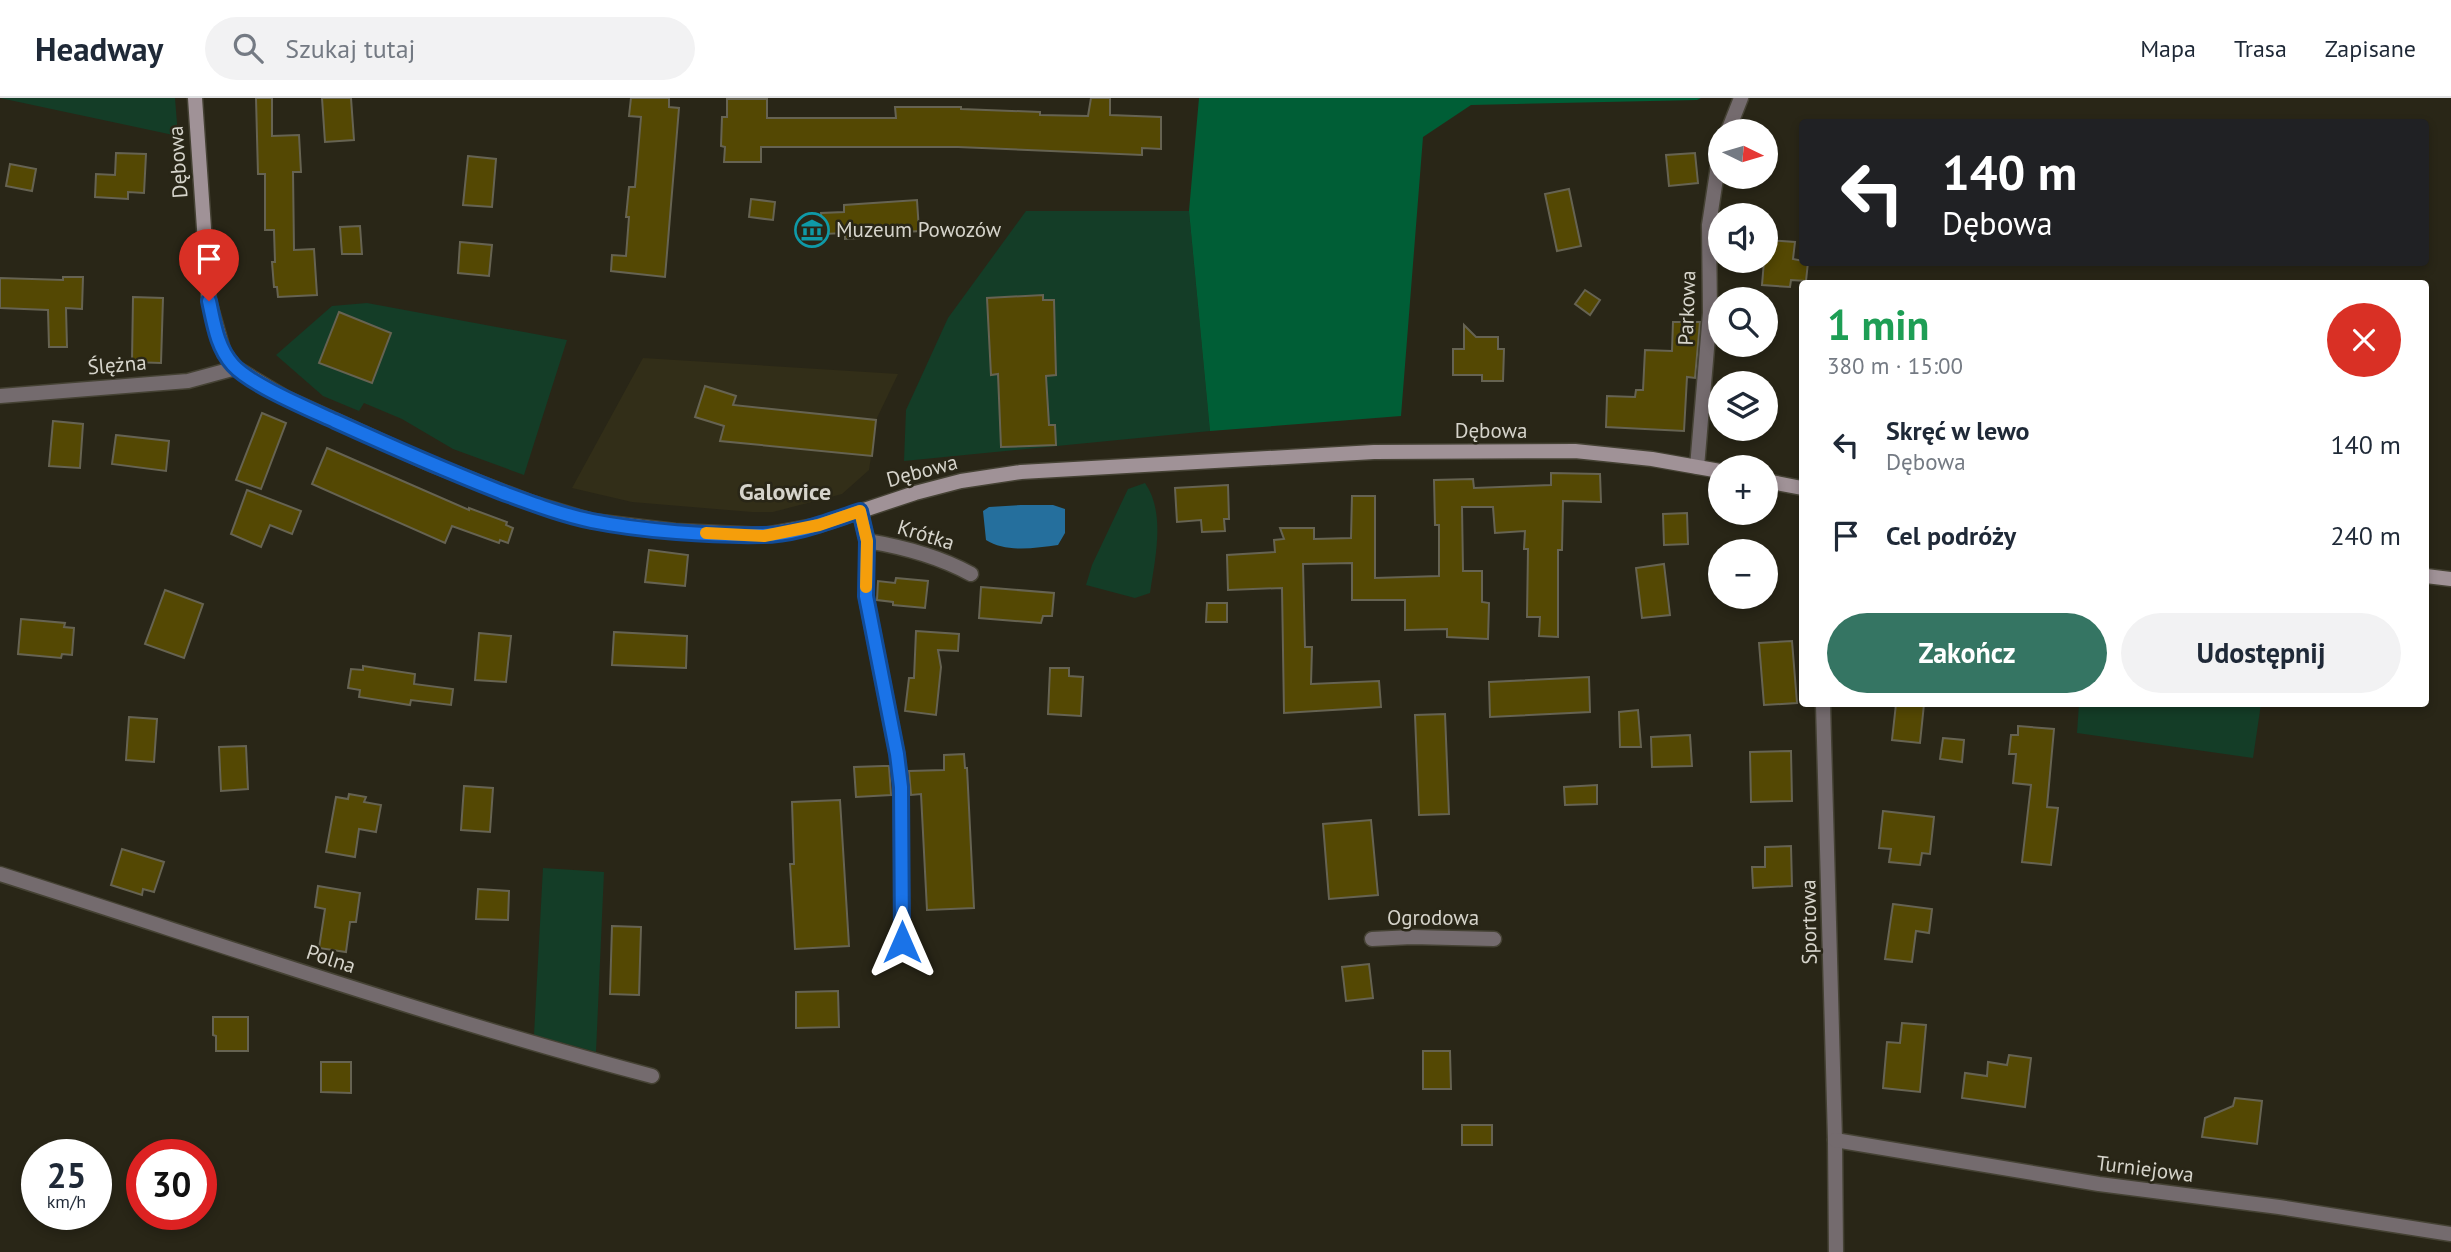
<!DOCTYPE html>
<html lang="pl">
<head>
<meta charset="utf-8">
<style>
  body { margin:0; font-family:"PT Sans",sans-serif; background:#f2f2f3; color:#1f2937; height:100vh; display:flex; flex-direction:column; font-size:26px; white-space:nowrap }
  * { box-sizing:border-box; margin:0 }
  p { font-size:23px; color:#747a83 }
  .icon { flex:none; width:38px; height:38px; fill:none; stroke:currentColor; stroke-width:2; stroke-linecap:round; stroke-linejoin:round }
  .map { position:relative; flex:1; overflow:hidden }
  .panel { position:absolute; left:1799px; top:182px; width:630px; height:427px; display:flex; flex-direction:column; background:#fff; border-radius:7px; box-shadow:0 4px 10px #0003 }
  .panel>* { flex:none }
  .top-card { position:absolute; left:1799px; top:21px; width:630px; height:147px; border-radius:7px; box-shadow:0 4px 10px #0003; background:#202124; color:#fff; overflow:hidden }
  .needle { width:46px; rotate:95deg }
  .tools { position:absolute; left:1708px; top:21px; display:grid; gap:14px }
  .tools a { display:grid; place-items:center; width:70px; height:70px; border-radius:50%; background:#fff; box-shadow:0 4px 10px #0003; font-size:35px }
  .speed { position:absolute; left:21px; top:1041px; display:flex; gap:14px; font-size:35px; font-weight:700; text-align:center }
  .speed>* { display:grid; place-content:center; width:91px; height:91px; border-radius:50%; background:#fff; box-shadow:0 4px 10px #0003; line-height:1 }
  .speed small { font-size:18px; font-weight:400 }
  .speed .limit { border:10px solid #d22; background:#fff; color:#111 }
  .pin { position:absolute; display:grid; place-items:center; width:60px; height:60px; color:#fff; margin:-72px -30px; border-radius:50% 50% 50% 0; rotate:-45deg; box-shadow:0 0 7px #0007 }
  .pin .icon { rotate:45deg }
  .me { position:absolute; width:77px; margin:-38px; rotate:0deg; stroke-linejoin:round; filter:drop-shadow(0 0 5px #0008) }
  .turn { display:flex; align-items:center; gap:24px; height:147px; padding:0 28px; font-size:32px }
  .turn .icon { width:91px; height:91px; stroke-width:2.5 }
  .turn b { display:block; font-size:49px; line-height:60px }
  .round { display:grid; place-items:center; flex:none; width:74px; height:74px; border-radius:37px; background:#f2f2f3 }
  .head { display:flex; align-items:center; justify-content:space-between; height:119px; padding:0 28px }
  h1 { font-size:42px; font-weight:700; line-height:52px; color:#1e9e55 }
  .button { display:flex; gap:14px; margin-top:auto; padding:14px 28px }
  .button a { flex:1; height:80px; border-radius:42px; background:#357563; color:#fff; font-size:28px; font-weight:700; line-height:80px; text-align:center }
  .button a+a { background:#f2f2f3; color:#1f2937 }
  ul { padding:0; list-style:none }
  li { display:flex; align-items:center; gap:21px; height:91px; padding:0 28px }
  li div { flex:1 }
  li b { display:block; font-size:26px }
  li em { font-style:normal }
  header { display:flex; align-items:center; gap:42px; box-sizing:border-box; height:98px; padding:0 35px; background:#fff; border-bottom:2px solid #e0e1e3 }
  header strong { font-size:33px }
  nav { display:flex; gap:38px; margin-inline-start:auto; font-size:24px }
  .search { width:490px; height:63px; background:#f2f2f3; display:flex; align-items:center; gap:18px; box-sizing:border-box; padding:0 24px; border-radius:38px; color:#747a83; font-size:26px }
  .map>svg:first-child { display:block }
</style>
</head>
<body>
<header>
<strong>Headway</strong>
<div class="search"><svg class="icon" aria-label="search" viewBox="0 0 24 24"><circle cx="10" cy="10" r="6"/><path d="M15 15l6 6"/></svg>Szukaj tutaj</div>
<nav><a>Mapa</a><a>Trasa</a><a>Zapisane</a></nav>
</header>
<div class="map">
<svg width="2451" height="1154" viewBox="0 0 2451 1154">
  <rect width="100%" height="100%" fill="#292617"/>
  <path fill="#322e18" d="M643,260L898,276L877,320L869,372L842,396L773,414H752L632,404L572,390Z"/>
  <g fill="#143d27">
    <path d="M0,0H175L178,38Z"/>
    <path d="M1026,113H1189L1210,333L904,363L906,312L948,220Z"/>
    <path d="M367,205L567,242L524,377L453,351L402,321L364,305L359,313L323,298L276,257L332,208Z"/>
    <path d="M1145,385C1166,415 1155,461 1150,495L1135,500L1086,487L1092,467L1128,391Z"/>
    <path d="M2079,606H2261L2253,660L2077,635Z"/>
    <path d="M543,770L604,774L596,954L534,937Z"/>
  </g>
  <path fill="#005e36" d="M1199,0H1701L1697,2L1471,7L1423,39L1401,318L1210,333L1189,113Z"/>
  <path fill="#256f9d" d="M1021,407H1053L1065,411V435L1058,447C1035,450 1006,455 986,442L983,413L989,409Z"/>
  <g fill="#544803" stroke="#666352" stroke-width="2">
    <path d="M256,0H272V38L299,37L301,74H293L294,152L314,151L317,197L278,199L277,189H274L272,164H275L274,132H265V76H258Z"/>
    <path d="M322,0H351L354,42L325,44Z"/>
    <path d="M631,0H669V9L679,10L665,179L611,173L612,157L626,158L629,119H626L629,89H635L641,19L629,18Z"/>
    <path d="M1091,0H1110V17L1161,19V51L1142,50V57L958,49H761V64H724L725,49L721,48L722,19H727V1H767V20H896L895,9H961V11L1040,14V17L1088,18Z"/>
    <path d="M116,55L146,56L144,95L128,94V101L95,99L96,76L115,77Z"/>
    <path d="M1695,55L1698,85L1669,88L1666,57Z"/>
    <path d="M468,58L496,61L492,109L463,107Z"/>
    <path d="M10,66L36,71L32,93L6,88Z"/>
    <path d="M1569,91L1581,148L1557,153L1545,96Z"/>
    <path d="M751,101L775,104L773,122L749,119Z"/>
    <path d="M917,102L919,133L894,135V138L845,141V135L823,136L821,115L844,114V107Z"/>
    <path d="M360,128L362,156H342L340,129Z"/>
    <path d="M1766,142L1795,144L1793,161L1808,164L1806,183L1791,182L1790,189L1762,187L1764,163H1766Z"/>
    <path d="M460,144L492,147L489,178L458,175Z"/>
    <path d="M63,179H83L82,211L66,210L67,249H49L48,212L0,210V180L63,182Z"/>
    <path d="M1585,192L1600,202L1590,217L1575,206Z"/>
    <path d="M1043,197V202H1054L1056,277L1046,278L1049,327H1055L1056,347L1001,349L998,276L991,277L987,200Z"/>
    <path d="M133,199L163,200L161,265L132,264Z"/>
    <path d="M339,214L391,235L372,285L319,265Z"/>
    <path d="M1673,224H1700L1695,280L1687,279L1684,333L1606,329L1607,298L1635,299L1636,292H1643L1645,252L1672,253Z"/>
    <path d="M1464,227L1476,239H1498V251H1504L1503,283H1482V277H1453V251H1464Z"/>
    <path d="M705,288L736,298L733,307L876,322L872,358L720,343L724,328L695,319Z"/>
    <path d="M262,315L286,325L261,391L236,382Z"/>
    <path d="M53,323L83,326L80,370L49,368Z"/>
    <path d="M116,337L169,343L166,373L112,366Z"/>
    <path d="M327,350L469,412V410L507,424L506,427L513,430L508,445L500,442L499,445L452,428L445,445L312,386Z"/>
    <path d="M1551,375L1600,376L1601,404L1563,403L1562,452H1558V539L1539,538L1540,519H1527L1528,451H1524L1525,433L1495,435L1493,409H1462L1463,473H1482V504L1489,505L1488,541L1447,539V531L1405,532V502H1352V465L1303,466L1305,549H1312L1311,586L1379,583L1381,609L1284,615L1282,490L1228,492L1227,457L1275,454L1274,442L1284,441L1280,430H1314V441L1351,440L1352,398H1375V480L1439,478V427H1435L1434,382L1473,381L1474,390L1551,387Z"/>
    <path d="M1228,387L1229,421H1224L1225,433L1202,434L1201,422L1177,424L1175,390Z"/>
    <path d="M247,392L301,413L292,436L270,427L261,449L231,436Z"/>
    <path d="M1687,415L1688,446L1664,447L1663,416Z"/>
    <path d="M649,452L688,457L685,488L645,484Z"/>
    <path d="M1664,466L1670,517L1642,520L1636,470Z"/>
    <path d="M896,480L928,483L925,510L893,507V504L877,502L878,483L895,485Z"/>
    <path d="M981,489L1054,495L1052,518H1043L1041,525L979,520Z"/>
    <path d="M165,492L203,506L184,560L145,546Z"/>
    <path d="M1207,505H1227V524H1206Z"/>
    <path d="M21,521L65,525L64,529L74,530L72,557L62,556L61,560L18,556Z"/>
    <path d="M916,533L959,536L958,553L938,552L941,569L936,617L905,613L909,580H914Z"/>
    <path d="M614,534L687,538L686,570L612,567Z"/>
    <path d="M479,535L511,538L506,584L475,582Z"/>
    <path d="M1792,543L1797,605L1764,607L1759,545Z"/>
    <path d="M363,568L415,576L414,586L453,591L451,607L411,602L410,607L359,599L360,592L348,590L351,571L363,572Z"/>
    <path d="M1050,570H1069V578L1083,579L1081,618L1048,616Z"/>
    <path d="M1589,579L1590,614L1490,619L1489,584Z"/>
    <path d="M1896,606H1924L1920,645L1892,642Z"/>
    <path d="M1638,612L1641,649H1620L1619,614Z"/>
    <path d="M1445,616L1449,716L1419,717L1415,617Z"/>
    <path d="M129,619L157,621L154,664L126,662Z"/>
    <path d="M2018,628L2054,631L2047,709L2058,710L2051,767L2022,764L2031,687L2013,685L2016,656H2009L2011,637H2018Z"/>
    <path d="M1690,637L1692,668L1652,669L1651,639Z"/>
    <path d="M1943,640L1964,642L1962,664L1940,661Z"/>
    <path d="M246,648L248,691L221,693L219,649Z"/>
    <path d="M1791,653L1792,703L1751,704L1750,654Z"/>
    <path d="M964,656L965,670H967L974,810L927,812L921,696L911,697L909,673L944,672V657Z"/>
    <path d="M883,668H889L891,697L856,699L854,669Z"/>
    <path d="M1597,687V706L1565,707L1564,689Z"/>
    <path d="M464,688L493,690L490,734L461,732Z"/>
    <path d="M349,696L366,699L364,704L381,707L376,734L359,731L355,759L326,754L336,699L348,701Z"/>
    <path d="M840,702L849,848L795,851L790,766H794L792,704Z"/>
    <path d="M1883,713L1934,719L1930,756L1922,755L1920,767L1889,764L1891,751L1879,750Z"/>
    <path d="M1371,722L1378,797L1329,801L1323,726Z"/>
    <path d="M1791,748L1792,788L1753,790L1752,769H1765V749Z"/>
    <path d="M122,751L164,764L154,794L143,791L142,797L111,787Z"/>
    <path d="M318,788L360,795L356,824H350L346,854L319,850L325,811L315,809Z"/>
    <path d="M478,791L509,793L508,822L476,821Z"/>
    <path d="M1893,806L1932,811L1929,835L1916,833L1912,864L1885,861Z"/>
    <path d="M612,828L641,829L639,897L610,896Z"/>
    <path d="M1369,866L1373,900L1346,903L1342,869Z"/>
    <path d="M838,893L839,929L796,930V894Z"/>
    <path d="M213,919H248V953H216V938L213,937Z"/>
    <path d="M1902,925L1926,927L1920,994L1883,990L1887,944L1900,945Z"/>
    <path d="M1423,953H1450L1451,991H1423Z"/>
    <path d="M2009,957L2031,960L2025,1009L1962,1000L1965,975L1987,978L1988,964L2007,967Z"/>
    <path d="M321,964H351V995L321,994Z"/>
    <path d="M2235,1000L2262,1003L2257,1046L2202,1039L2205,1020L2233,1008Z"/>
    <rect x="1462" y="1027" width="30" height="20"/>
  </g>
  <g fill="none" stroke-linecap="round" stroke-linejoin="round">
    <g stroke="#454234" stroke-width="17">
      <g id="street">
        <path d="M1728,33L1741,0"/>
        <path d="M0,298L188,283L236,270"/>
        <path d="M1697,369L1710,215L1709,127L1720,54"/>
        <path d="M860,413L867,443L866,498L897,656L901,689L902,844"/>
        <path d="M867,443C904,449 938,458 971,476"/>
        <path d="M1823,606L1835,1042L1836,1154"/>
        <path d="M0,776C217,845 432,920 652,978"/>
        <path d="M1372,841L1412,839L1494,841"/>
        <path d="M1835,1042L2099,1086L2279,1109L2451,1136"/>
      </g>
    </g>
    <g stroke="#454234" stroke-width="17">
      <g id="secondary">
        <path d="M195,0L209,203L224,255L236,270L286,300L431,366L532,405L592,423L675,433L764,437L819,427L915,395L961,383L1021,374L1374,354L1575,353L1652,361L1720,373"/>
        <path d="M1766,383L1802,390"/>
        <path d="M2426,478L2451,481"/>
      </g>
    </g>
    <use href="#street" stroke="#746b6e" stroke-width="14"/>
    <use href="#secondary" stroke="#a09297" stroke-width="14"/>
  </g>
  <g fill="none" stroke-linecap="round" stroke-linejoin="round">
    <g stroke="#114b97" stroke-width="18">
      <path id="route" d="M209,203C214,226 217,249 233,267C251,287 309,311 335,323C390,348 445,372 501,394C531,405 562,417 592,423C642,433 711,438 762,437C795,437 829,423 860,413L867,443L866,498L897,656L901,689L902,844"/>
    </g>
    <use href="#route" stroke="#1a73e8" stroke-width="12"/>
    <path stroke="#f59e0b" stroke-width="12" d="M706,435L764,438L819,427L860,413L867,443L866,489"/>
  </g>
  <defs>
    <g id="museum-ring" transform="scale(1.75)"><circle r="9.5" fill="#292617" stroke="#0f9aa8" stroke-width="1.5"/><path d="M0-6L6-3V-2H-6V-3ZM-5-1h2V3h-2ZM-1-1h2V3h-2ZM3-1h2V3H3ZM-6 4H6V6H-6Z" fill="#0f9aa8"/></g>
  </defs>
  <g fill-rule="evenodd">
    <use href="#museum-ring" x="812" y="132"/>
  </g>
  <g text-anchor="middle" stroke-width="5" stroke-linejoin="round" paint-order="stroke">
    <g font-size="21" fill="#d6d4cb" stroke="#292617">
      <text transform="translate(178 64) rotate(-94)" y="7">Dębowa</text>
      <text transform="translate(1687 210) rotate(-88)" y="7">Parkowa</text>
      <text transform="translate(117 267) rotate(-5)" y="7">Ślężna</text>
      <text x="1491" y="340">Dębowa</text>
      <text transform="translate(922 373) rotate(-15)" y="7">Dębowa</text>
      <text transform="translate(926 437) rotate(17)" y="7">Krótka</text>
      <text x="1433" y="827">Ogrodowa</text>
      <text transform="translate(1809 824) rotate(-91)" y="7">Sportowa</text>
      <text transform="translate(331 861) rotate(18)" y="7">Polna</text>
      <text transform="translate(2145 1071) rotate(7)" y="7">Turniejowa</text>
    </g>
    <g font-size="21" fill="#d6d4cb" stroke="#292617" text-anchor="start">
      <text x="836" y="139">Muzeum Powozów</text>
    </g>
    <g font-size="24" font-weight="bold" fill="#d6d4cb" stroke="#292617">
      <text x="785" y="402">Galowice</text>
    </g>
  </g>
</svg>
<div class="tools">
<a><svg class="needle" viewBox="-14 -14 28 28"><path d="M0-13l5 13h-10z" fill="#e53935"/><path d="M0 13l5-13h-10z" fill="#747a83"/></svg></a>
<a><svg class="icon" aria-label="sound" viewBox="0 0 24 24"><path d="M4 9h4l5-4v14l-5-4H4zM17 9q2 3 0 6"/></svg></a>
<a><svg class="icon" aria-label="search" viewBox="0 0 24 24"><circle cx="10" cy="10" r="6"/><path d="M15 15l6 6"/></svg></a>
<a><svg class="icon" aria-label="layers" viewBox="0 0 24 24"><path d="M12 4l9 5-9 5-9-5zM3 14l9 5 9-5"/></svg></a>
<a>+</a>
<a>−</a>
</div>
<div class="speed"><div>25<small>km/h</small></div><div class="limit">30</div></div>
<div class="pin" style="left:209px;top:203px;background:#d93025"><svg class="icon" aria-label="arrive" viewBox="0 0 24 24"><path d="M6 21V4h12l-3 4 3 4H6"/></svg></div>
<svg class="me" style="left:902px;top:844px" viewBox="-20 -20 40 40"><path d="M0-17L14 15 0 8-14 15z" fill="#1a73e8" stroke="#fff" stroke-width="4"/></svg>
<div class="top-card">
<div class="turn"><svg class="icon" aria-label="left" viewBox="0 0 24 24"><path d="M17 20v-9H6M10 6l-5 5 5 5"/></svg><div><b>140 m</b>Dębowa</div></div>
</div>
<section class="panel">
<div class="head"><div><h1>1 min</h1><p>380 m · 15:00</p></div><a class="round" style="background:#d93025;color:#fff"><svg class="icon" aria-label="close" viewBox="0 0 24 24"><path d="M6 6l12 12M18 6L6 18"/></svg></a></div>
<ul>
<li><svg class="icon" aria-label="left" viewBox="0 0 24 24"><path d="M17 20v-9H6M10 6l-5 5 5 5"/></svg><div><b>Skręć w lewo</b><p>Dębowa</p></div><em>140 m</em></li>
<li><svg class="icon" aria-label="arrive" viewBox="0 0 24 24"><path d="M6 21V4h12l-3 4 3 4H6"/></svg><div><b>Cel podróży</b></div><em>240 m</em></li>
</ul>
<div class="button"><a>Zakończ</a><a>Udostępnij</a></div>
</section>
</div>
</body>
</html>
